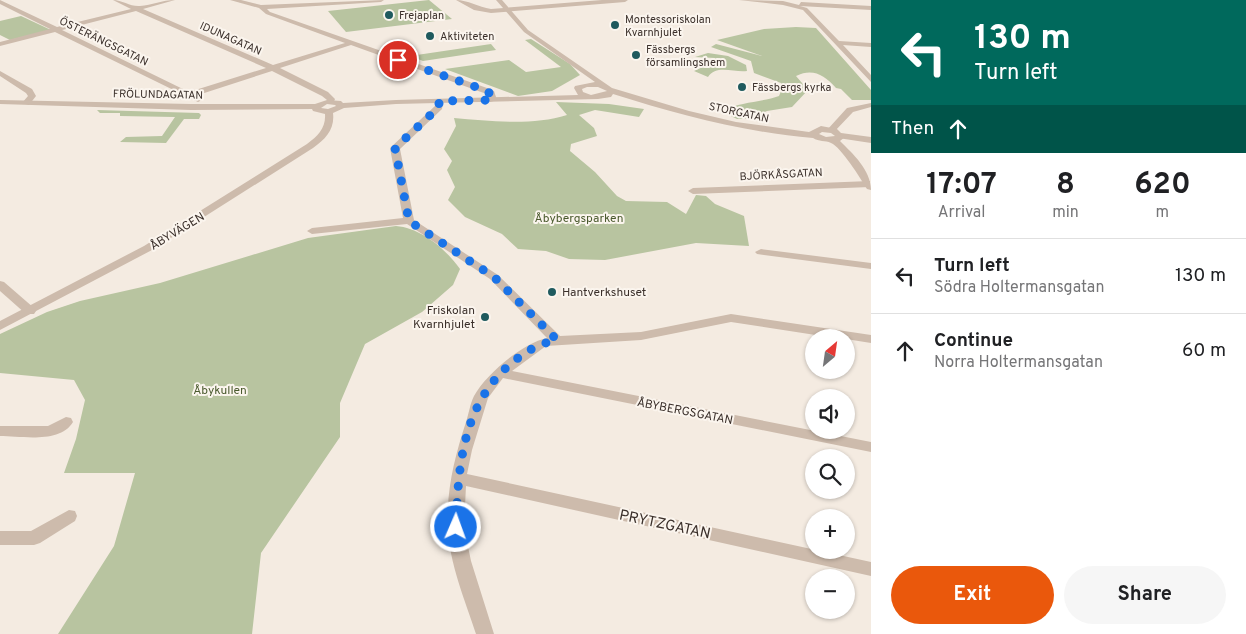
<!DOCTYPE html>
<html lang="en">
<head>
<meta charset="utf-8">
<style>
  body { margin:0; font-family:Overpass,sans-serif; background:#f6f6f6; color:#202124; height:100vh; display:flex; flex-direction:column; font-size:19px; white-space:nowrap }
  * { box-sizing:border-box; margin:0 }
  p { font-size:16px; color:#757577 }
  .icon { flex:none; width:28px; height:28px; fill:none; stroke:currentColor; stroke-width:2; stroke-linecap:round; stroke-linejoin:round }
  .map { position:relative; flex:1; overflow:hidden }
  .side { display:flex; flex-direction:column; background:#fff; width:375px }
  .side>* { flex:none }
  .top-card { background:#00695c; color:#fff; overflow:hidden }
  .needle { width:32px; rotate:29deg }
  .fabs { position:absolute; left:805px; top:329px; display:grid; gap:10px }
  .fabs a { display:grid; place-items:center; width:50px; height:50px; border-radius:50%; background:#fff; box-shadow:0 1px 4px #0004; font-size:25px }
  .pin { position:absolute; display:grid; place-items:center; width:42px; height:42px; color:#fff; margin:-21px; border:2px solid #fff; border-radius:50%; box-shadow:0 1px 5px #0007 }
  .me { position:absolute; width:55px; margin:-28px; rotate:2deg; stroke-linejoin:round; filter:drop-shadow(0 0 4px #0008) }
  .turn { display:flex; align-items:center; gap:18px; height:105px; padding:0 20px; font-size:22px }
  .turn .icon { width:65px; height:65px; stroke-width:2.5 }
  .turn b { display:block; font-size:35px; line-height:42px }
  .then { display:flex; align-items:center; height:48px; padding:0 20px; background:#0003; gap:10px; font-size:19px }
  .eta { display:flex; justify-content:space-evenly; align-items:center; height:85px; text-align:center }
  .eta b { font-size:30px; font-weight:700; line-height:35px }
  .button { display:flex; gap:10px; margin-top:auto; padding:10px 20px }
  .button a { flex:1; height:58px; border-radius:30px; background:#ea580c; color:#fff; font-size:20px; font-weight:700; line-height:58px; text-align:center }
  .button a+a { background:#f6f6f6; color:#202124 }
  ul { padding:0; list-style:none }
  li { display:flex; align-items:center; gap:15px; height:75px; padding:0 20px; border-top:1px solid #e0e0e0 }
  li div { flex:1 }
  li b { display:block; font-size:19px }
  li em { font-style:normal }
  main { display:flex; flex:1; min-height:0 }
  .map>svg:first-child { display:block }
</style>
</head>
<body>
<main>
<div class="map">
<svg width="871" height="634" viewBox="0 0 871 634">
  <rect width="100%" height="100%" fill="#f4ebe1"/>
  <g fill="#b8c4a0">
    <path d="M429,0L452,19L346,32L328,11Z"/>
    <path d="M21,16L51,30L10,40L0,35V21Z"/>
    <path d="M796,27L816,28L871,90V100H852L841,89L836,88C824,75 813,68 796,76L808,90L792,107L767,111L752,118L737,119L727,114L725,110C739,102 763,102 779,96L782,89L781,83L754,73L751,61L711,47L716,44L762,56L717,40L764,29Z"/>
    <path d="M531,39L570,64L580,75L552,91L518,96L445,69L509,60L526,72L561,67L525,40Z"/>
    <path d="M491,44L496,50L423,61L410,56Z"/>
    <path d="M708,53L728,56L746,65L747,71C735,73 716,64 708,77L694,71L716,61L715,58L695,57Z"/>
    <path d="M556,102L609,104L644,109L639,117L595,110L579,115L594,128L597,136L571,144L570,151L595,172L617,196L626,201L667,202L686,214L696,195L706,196L715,204L744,216L749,246L696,243L605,260L569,259L546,251L518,249L502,234L465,217L448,200L455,187L447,170L452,161L444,149L456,126L454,118C490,121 532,126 567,115Z"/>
    <path d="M97,110L199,113L201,115L199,119H184L166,143L120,142L126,137L162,136L175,117L120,116V113H100Z"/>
    <path d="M396,226C421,228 446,249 460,269L453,285L422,312L365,344L340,403V437L261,553L252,634H58L114,546L135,473H64L76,439L85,400L74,380L0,373V334L47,312L80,301L160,283L308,238Z"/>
  </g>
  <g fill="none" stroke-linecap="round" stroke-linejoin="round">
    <g fill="#cdbbac" fill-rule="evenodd">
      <path d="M0,0L57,27L131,9L113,0C122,0 131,7 140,6C152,5 162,0 175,0L143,9L273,65L345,43L266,14L259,8L230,0H241L261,5L384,0L381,2L267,9L270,12L487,88L494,91L497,100L490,102L487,94L481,92L351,45L280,68L328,92L335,99L333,104H327V100L322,96L272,71L195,96L202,100L198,102L55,32L0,46V42L50,29L0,4ZM136,11L266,68L189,92L62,30Z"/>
      <path d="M456,0C468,0 478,7 491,9L602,0H628L625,2L491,13L474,10Z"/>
      <path d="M739,0L783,1L799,5L801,2L871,6V10L800,6L807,8L839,41L871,43V47L843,45L871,75V82L803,10L783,5Z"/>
      <path d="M0,71L32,89L36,96L29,105L22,103L28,96L26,93L0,76Z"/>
      <path d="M436,99L443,101L442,109L400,149L414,220L498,275L560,336L641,332L731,314L871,335V343L846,339V338H835L731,322L641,340L546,346L512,371L871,442V452L503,378L488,398L472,450L467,474L871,562V576L466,486L464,527L471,561L494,634H476C465,600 449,563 448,527C446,490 455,456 466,422C469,413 470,404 474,396C486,374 523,343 547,338L490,279L407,224L312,234L307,231L312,228L403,218L390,148L435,106Z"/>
      <path d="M871,103V107L853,112L834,132L827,130L847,108Z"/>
      <path d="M841,133L871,137V143L838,138L837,136Z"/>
      <path d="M870,181V187L693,194L688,191L693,188Z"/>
      <path d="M761,249L871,263V269L757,254L755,252Z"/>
      <path d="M0,281L4,282L34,308L36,311L34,314H26L0,291Z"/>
      <path d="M66,417L71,418L73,422C60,444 21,436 0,436V426H48Z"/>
      <path d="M69,510L75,511L77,516L75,521L40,543L34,545H0V531H31Z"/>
    </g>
    <path fill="#cdbbac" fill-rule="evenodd" d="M496,0H502L528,30L612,88L689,111L736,122L809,132L821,126L837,129L845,137L840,141C853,154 871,170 871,190L867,189C861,179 841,147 831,143C825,140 819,142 813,138C744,132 679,115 613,94L611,97L598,99L396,104L344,108L333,113C335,129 326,139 313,148L152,250L0,330V321L144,246L307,144C318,136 326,128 325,114L313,111L312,109L191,110L0,104V100L191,104H315L327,100L341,101L343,103L396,100L578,95L574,88L575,86L595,82L524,32ZM587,87H598L607,91L591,95L583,92L582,89ZM327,104L335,105L336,106L328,109L321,108ZM822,132L831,133L835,136L826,137L819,134Z"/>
  </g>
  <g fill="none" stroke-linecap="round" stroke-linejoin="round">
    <path stroke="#1a73e8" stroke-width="9" stroke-dasharray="0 16.2" d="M398,60L488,91L493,100L439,101V107L395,148L409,221L494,277L557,340C537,344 523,353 507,367C462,408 458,469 456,527"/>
  </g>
  <g fill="#1f5a5e" stroke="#fbf5ee" stroke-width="2">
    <circle cx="389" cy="15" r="5"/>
    <circle cx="615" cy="25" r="5"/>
    <circle cx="430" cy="36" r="5"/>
    <circle cx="636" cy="55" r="5"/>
    <circle cx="742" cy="87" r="5"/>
    <circle cx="552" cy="292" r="5"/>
    <circle cx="485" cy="317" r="5"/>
  </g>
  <g text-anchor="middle" stroke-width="4" stroke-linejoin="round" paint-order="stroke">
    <g font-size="11" fill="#3b302b" stroke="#fbf5ee" text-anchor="start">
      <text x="399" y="19">Frejaplan</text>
      <text x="625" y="23">Montessoriskolan<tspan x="625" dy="13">Kvarnhjulet</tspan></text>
      <text x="440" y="40">Aktiviteten</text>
      <text x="646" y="53">Fässbergs<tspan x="646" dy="13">församlingshem</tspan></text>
      <text x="752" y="91">Fässbergs kyrka</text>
    </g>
    <g font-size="11" fill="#3b302b" stroke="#fbf5ee">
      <text transform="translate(231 38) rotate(24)" y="4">IDUNAGATAN</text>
      <text transform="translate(104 41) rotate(26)" y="4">ÖSTERÄNGSGATAN</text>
      <text transform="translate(158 94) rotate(1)" y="4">FRÖLUNDAGATAN</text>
      <text transform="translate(739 112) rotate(12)" y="4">STORGATAN</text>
      <text transform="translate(781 174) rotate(-3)" y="4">BJÖRKÅSGATAN</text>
    </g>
    <g font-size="12" fill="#4a5a2e" stroke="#fbf5ee">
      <text x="579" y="222">Åbybergsparken</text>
      <text x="220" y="394">Åbykullen</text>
    </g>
    <g font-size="12" fill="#3b302b" stroke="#fbf5ee">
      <text transform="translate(177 231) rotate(-31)" y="4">ÅBYVÄGEN</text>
      <text transform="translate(685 411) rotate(11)" y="4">ÅBYBERGSGATAN</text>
    </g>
    <g font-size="12" fill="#3b302b" stroke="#fbf5ee" text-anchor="start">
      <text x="562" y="296">Hantverkshuset</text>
      <text x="475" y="314" text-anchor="end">Friskolan<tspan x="475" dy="14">Kvarnhjulet</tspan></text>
    </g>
    <g font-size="15" fill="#3b302b" stroke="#fbf5ee">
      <text transform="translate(665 524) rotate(12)" y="5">PRYTZGATAN</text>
    </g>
  </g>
</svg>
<div class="fabs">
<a><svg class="needle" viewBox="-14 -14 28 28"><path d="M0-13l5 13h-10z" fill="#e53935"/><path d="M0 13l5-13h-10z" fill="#757577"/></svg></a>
<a><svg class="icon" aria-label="sound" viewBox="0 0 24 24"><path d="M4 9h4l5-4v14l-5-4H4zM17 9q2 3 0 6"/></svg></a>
<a><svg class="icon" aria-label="search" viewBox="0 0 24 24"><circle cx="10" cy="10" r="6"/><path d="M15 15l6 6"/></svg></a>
<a>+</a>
<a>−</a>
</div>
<div class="pin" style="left:398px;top:60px;background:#d93025"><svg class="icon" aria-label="arrive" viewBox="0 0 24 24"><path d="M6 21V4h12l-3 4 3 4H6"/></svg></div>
<svg class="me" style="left:456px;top:527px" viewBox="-20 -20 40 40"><circle r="17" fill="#1a73e8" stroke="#fff" stroke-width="3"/><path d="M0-11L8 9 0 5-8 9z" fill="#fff"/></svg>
</div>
<section class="side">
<div class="top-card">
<div class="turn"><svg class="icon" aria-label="left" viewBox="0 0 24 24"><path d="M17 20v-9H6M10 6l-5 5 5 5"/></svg><div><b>130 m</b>Turn left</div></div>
<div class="then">Then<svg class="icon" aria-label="ahead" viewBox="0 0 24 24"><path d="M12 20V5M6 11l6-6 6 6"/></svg></div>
</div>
<div class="eta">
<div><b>17:07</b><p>Arrival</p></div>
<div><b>8</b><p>min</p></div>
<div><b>620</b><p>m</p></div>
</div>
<ul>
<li><svg class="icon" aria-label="left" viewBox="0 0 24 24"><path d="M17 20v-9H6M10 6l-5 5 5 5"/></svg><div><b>Turn left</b><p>Södra Holtermansgatan</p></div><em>130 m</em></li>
<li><svg class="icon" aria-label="ahead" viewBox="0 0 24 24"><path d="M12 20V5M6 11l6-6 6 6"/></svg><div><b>Continue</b><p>Norra Holtermansgatan</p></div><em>60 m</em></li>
</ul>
<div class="button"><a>Exit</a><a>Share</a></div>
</section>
</main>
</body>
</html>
